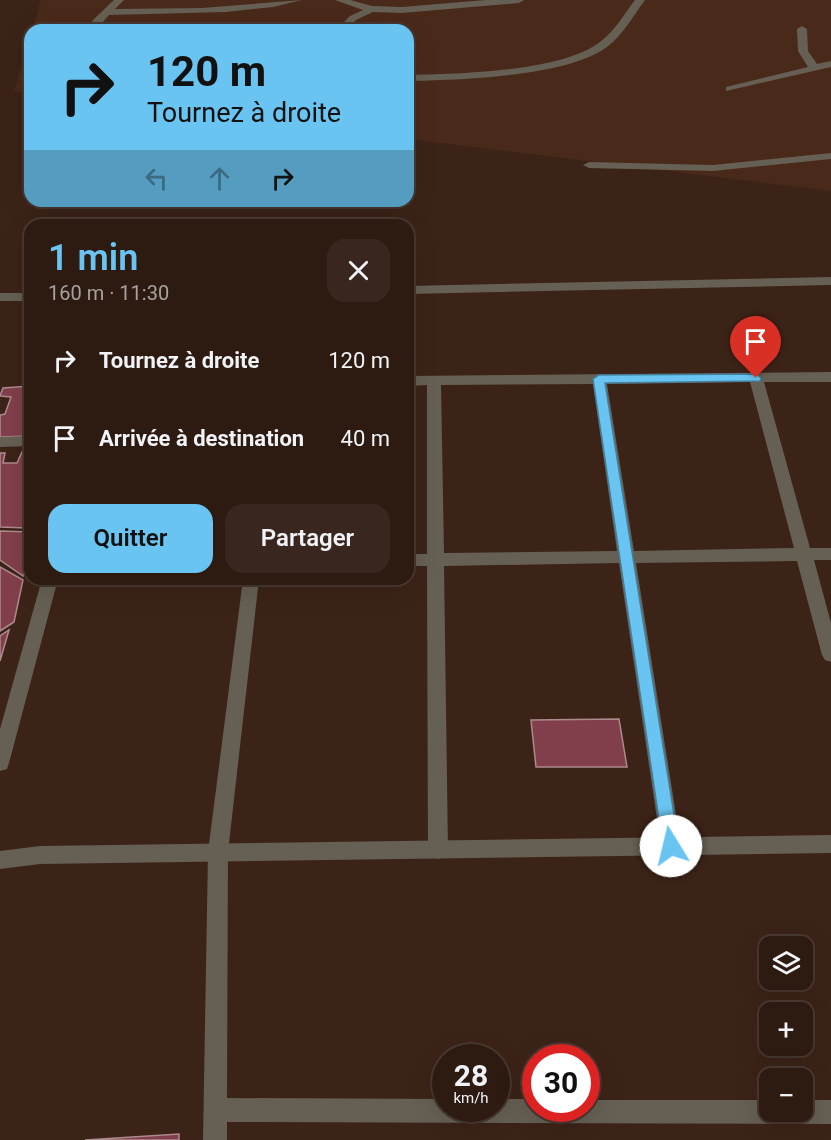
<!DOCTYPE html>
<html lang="fr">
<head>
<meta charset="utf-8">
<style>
  body { margin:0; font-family:Roboto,sans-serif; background:#39271f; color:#f1f3f6; height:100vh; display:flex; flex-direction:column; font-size:22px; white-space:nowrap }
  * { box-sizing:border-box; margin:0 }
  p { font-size:20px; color:#a7a19f }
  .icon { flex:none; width:33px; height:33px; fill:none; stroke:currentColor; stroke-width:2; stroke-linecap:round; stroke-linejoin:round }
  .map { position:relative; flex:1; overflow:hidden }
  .details { position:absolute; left:24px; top:219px; width:390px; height:366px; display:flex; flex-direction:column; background:#2d1a11; border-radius:18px; box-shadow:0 6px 24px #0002,0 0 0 2px #483831 }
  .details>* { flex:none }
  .hud { position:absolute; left:24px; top:24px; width:390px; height:183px; border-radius:18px; box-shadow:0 6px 24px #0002,0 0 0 2px #483831; background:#69c4f1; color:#111; overflow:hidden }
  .fabs { position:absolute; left:759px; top:936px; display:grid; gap:12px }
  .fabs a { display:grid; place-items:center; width:54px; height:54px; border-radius:12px; background:#2d1a11; box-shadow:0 6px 24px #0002,0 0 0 2px #483831; font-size:30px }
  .speed { position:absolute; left:432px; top:1044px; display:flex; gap:12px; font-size:30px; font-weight:700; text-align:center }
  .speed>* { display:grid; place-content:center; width:78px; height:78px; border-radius:50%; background:#2d1a11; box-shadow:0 6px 24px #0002,0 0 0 2px #483831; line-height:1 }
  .speed small { font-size:15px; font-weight:400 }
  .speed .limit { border:9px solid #d22; background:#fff; color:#111 }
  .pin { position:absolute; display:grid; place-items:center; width:51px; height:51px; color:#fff; margin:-62px -26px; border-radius:50% 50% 50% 0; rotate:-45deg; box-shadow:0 0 6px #0007 }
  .pin .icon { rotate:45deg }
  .me { position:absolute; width:66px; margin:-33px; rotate:351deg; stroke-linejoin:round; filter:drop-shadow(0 0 4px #0008) }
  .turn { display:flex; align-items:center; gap:21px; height:126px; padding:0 24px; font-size:27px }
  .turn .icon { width:78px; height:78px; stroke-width:2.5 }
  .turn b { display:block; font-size:42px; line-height:51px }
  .lanes { display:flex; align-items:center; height:57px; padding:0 24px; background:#0003; justify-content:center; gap:30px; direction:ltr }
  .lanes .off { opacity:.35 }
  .round { display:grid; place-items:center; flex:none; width:63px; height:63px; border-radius:18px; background:#39271f }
  .summary { display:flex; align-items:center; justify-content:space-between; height:102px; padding:0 24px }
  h1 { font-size:36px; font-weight:600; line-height:45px; color:#69c4f1 }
  .action { display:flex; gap:12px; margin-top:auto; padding:12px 24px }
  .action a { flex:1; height:69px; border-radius:18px; background:#69c4f1; color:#111; font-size:24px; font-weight:600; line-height:69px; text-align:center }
  .action a+a { background:#39271f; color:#f1f3f6 }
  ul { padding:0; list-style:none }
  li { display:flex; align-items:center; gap:18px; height:78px; padding:0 24px }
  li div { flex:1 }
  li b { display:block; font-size:22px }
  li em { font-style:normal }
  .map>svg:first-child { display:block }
</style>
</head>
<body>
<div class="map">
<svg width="831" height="1140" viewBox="0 0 831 1140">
  <rect width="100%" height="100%" fill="#3c2317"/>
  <g fill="#49291a">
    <path d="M41,0H831V191L408,139V30H32Z"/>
    <path d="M30,38V93L14,91Z"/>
  </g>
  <g fill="#813f4b" stroke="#ad8a8e" stroke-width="1.5">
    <path d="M30,386V436L0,437V415L5,414L11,397L0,396L3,388Z"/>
    <path d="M30,451V519L27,528L0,527V453H5L3,463H17L22,452Z"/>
    <path d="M0,531L30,532V546L23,576L0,560Z"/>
    <path d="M0,567L23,580L14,622L0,631Z"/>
    <path d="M9,630L0,661V636Z"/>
    <path d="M619,719L627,767H536L531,720Z"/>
    <path d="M179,1134V1140H85Z"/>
  </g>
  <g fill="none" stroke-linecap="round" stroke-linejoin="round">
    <g fill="#665f53" fill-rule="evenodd">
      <path d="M114,0H124L115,9L202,8L302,0L273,7L226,12L109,15L96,30H86L94,19Z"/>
      <path d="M335,0H350L372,6L402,7L486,0H524L519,3L402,13L373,12L356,20L347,30H336L350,16L363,10Z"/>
      <path d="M635,0H645C633,16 623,35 607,47C566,77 459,80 408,81V75C457,74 561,72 600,42C615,31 624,14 635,0Z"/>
      <path d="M802,26L807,29L808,51L817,64L831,61V67L726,91V87L808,67L798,51L797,29Z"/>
      <path d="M831,153V159L713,171L589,168L583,165L589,162L713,165Z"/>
      <path d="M831,277V285L408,294V286Z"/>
      <rect x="0" y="293" width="30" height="8"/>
    </g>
    <g fill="#665f53" fill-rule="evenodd">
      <path d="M831,372V382H764L810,548H831V560H814L831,623V662L825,660L822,655L797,561L636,563L681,846L678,852L671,855L664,852L661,846L619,563L444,566L448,850L445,856L438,859L431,856L428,850L427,566H408V554H427V385L408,386V376ZM750,382L794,548L634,551L607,384ZM593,384L617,551L444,553L441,385Z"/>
      <path d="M30,436V446L0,447V437Z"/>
      <path d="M42,579H58L9,763L7,769L0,771V729Z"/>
      <path d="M243,579H259L228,852L227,1098L446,1099V1108H496V1099H536V1108H586V1100H770V1112H802V1100H831V1124L227,1122V1140H203L208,852Z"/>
    </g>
    <path fill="#665f53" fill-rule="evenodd" d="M831,835V853L40,864L0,869V851L40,846Z"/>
  </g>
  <path fill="#69c4f1" stroke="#447f9d" stroke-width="1.5" d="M756,374L761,378L760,381L605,383L679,846L677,852L671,854L665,852L663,846L593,379L599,375Z"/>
</svg>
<div class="fabs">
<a><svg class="icon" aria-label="layers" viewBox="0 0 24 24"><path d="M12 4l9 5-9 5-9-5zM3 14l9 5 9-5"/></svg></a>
<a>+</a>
<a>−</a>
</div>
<div class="speed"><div>28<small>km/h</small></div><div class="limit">30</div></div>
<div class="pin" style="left:756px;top:378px;background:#d93025"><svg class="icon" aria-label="arrive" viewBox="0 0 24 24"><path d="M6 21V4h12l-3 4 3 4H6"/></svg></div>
<svg class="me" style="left:671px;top:846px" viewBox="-20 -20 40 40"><circle r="19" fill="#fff"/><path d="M0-13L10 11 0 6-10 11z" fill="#69c4f1"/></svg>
<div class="hud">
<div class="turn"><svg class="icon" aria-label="right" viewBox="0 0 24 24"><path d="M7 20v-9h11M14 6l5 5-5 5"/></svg><div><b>120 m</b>Tournez à droite</div></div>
<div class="lanes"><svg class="icon off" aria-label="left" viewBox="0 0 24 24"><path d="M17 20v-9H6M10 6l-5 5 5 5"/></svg><svg class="icon off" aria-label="ahead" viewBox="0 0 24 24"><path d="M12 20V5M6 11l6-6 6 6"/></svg><svg class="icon" aria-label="right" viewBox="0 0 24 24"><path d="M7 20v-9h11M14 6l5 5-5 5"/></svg></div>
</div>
<section class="details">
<div class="summary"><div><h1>1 min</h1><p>160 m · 11:30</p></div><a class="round"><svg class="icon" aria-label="close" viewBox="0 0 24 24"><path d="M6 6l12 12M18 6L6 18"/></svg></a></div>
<ul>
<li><svg class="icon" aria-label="right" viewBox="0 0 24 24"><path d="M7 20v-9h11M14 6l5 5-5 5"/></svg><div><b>Tournez à droite</b></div><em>120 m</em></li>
<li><svg class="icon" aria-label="arrive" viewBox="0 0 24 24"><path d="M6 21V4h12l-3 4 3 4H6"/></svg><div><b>Arrivée à destination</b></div><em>40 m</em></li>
</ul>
<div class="action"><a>Quitter</a><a>Partager</a></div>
</section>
</div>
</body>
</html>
